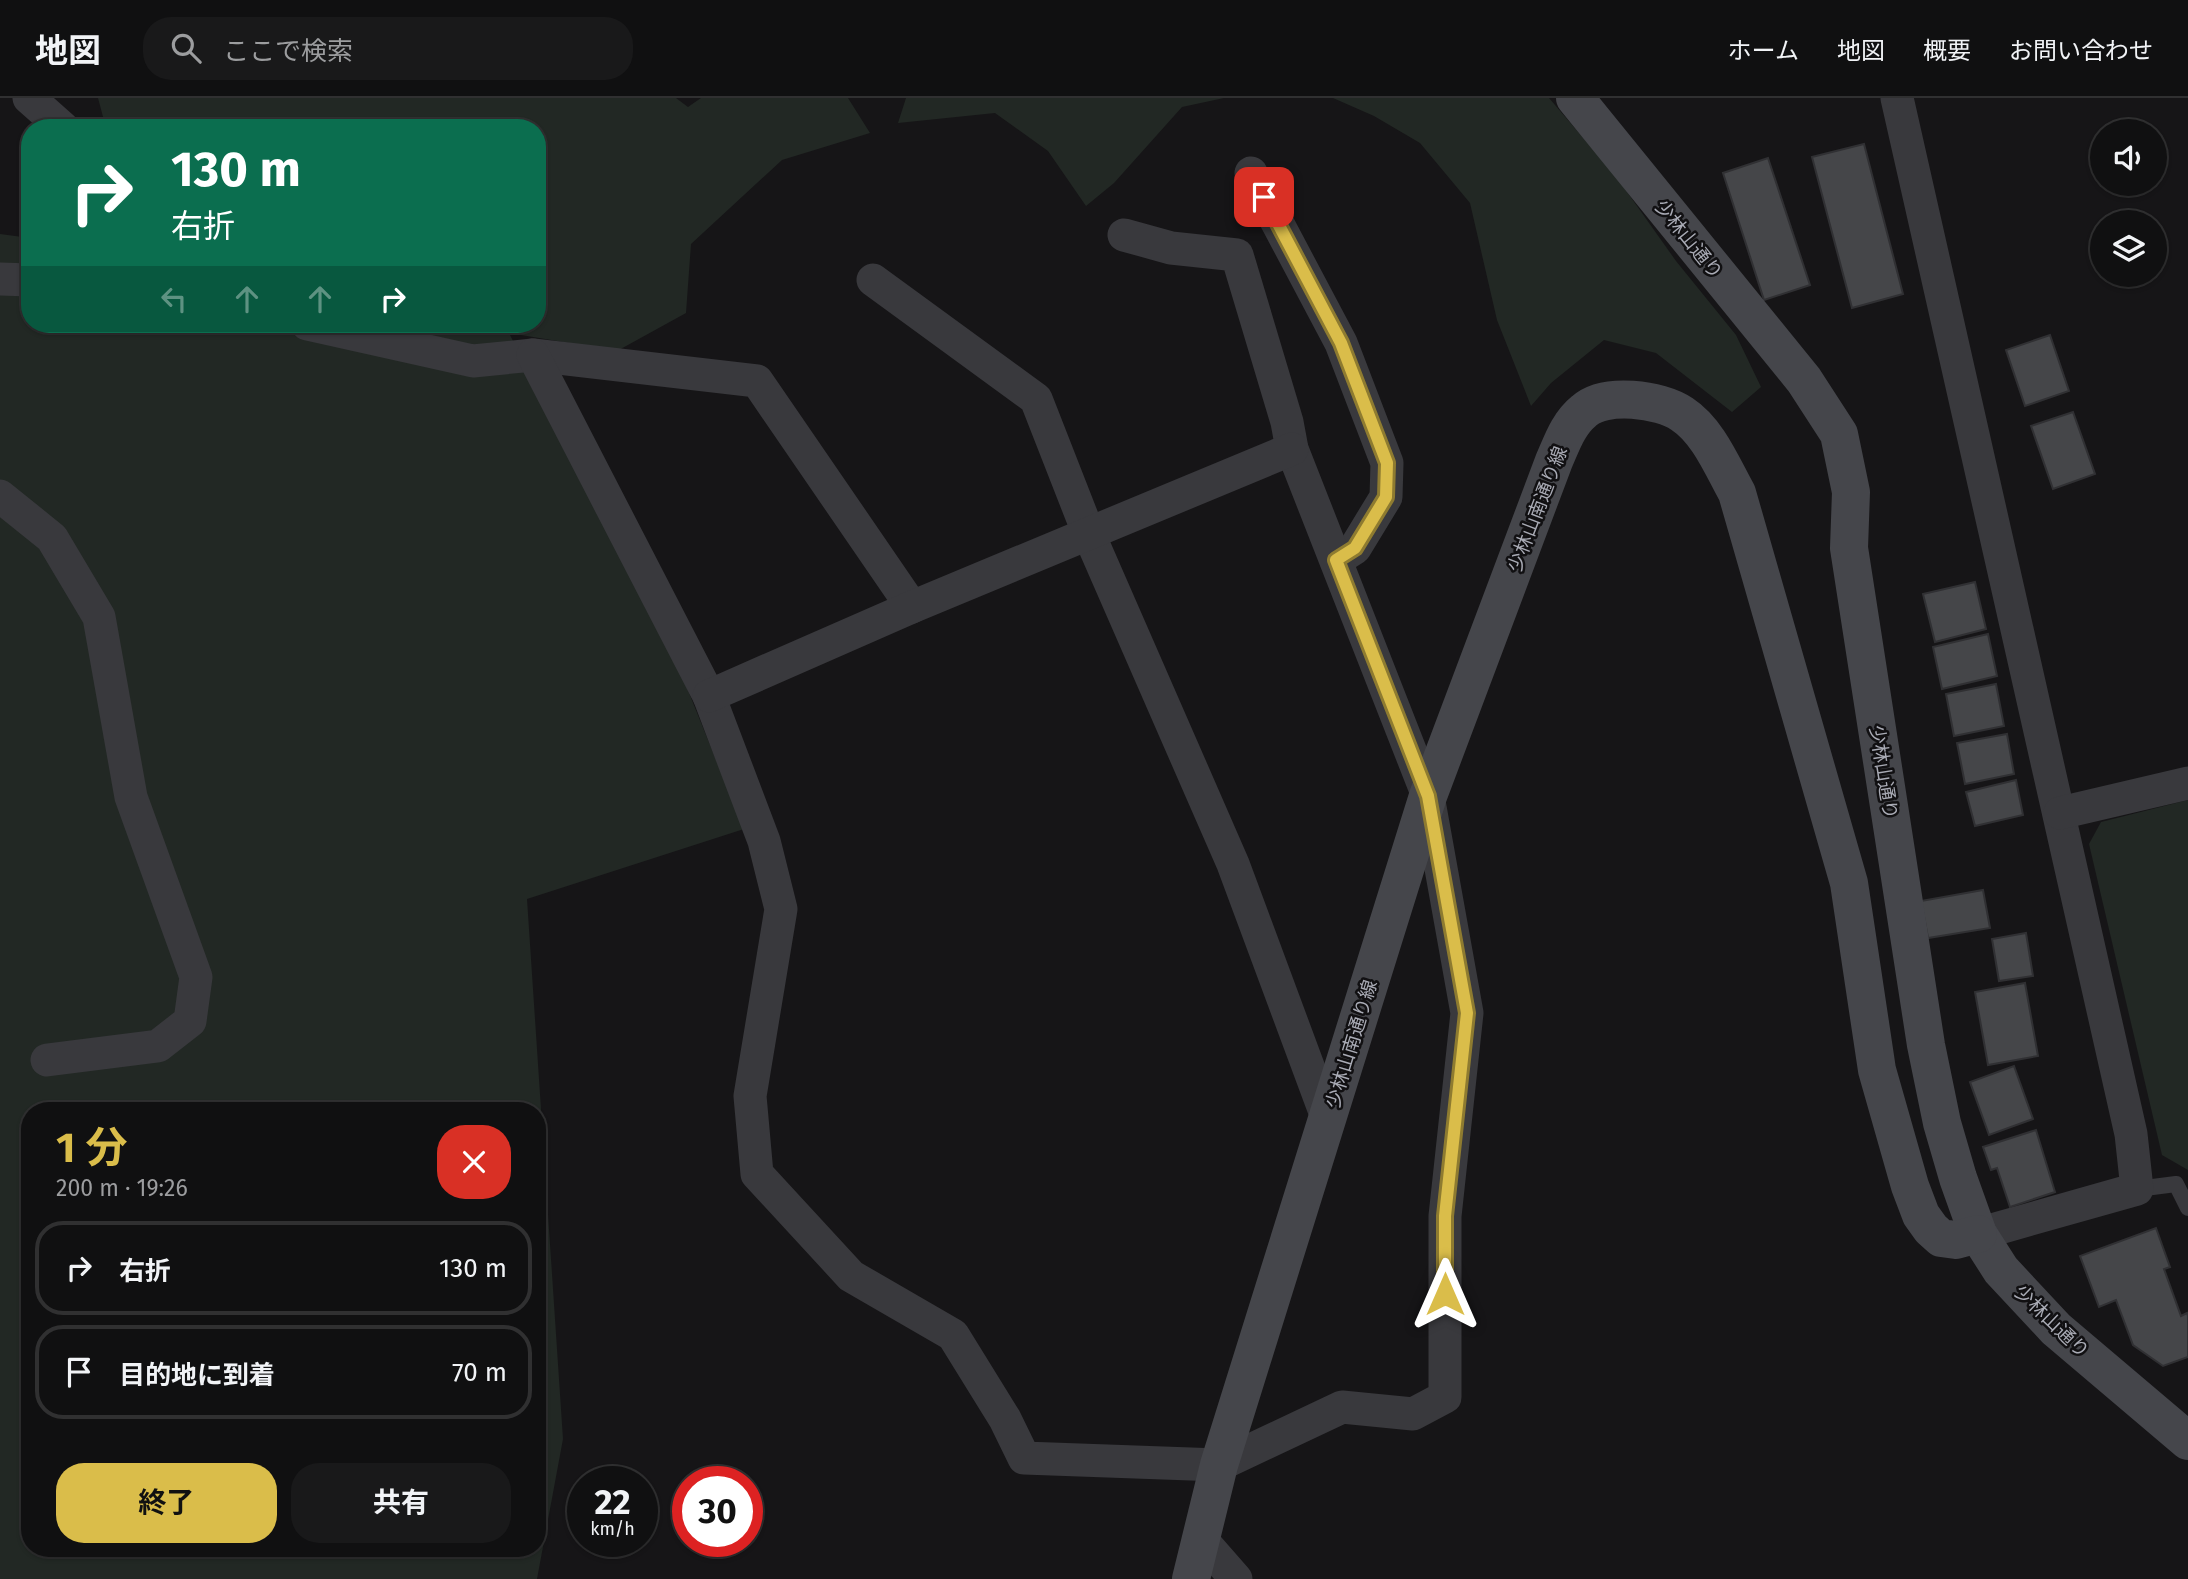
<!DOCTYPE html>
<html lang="ja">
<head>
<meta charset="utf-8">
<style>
  body { margin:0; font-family:"Fira Sans","Noto Sans JP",sans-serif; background:#19191a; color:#f1f3f6; height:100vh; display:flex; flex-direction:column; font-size:26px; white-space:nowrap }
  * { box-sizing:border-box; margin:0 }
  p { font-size:23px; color:#9c9d9f }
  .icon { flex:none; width:38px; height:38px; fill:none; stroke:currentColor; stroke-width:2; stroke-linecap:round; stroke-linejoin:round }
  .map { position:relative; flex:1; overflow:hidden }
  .panel { position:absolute; left:21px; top:1004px; width:525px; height:455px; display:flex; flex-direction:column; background:#101011; border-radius:28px; box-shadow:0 2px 5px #0004,0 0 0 2px #303031 }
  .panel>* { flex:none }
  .banner { position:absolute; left:21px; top:21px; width:525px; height:214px; border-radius:28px; box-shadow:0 2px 5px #0004,0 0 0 2px #303031; background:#0b6e4f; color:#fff; overflow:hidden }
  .tools { position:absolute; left:2090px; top:21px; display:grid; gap:14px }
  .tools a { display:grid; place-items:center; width:77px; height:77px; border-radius:50%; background:#101011; box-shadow:0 2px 5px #0004,0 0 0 2px #303031; font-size:35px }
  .speed { position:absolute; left:567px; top:1368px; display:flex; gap:14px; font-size:35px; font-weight:700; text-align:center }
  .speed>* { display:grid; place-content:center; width:91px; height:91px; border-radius:50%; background:#101011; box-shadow:0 2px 5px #0004,0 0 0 2px #303031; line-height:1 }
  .speed small { font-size:18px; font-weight:400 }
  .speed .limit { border:10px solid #d22; background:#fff; color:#111 }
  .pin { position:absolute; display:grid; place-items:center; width:60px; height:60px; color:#fff; margin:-30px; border-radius:14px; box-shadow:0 4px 10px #0006 }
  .me { position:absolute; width:77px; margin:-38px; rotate:0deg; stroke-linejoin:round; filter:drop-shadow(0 0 5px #0008) }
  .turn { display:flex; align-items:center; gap:24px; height:147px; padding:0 35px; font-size:32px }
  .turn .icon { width:91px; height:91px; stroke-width:2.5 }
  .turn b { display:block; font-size:49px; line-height:60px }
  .lanes { display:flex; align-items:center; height:66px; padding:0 35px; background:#0003; justify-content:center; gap:35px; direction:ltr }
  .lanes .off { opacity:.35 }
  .round { display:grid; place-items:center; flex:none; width:74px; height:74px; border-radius:28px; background:#19191a }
  .headline { display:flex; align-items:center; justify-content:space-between; height:119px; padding:0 35px }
  h1 { font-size:42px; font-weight:700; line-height:52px; color:#dabd4a }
  .cta { display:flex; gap:14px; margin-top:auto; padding:14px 35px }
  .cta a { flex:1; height:80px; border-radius:28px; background:#dabd4a; color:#111; font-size:28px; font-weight:700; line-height:80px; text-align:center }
  .cta a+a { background:#19191a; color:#f1f3f6 }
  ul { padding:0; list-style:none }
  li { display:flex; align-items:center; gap:21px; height:94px; margin:0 14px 10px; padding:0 21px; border:4px solid #303031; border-radius:28px }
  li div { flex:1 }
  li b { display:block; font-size:26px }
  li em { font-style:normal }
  header { display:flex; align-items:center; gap:42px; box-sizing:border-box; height:98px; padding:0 35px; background:#101011; border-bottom:2px solid #303031 }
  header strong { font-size:33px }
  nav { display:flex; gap:38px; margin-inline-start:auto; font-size:24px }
  .search { width:490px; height:63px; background:#19191a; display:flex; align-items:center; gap:18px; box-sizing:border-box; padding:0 24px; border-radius:28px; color:#9c9d9f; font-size:26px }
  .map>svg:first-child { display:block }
</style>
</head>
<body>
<header>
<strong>地図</strong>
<div class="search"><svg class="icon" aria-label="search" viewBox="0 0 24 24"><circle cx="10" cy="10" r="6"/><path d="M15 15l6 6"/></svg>ここで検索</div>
<nav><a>ホーム</a><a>地図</a><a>概要</a><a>お問い合わせ</a></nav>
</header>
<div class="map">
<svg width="2188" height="1481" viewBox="0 0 2188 1481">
  <rect width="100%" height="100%" fill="#161517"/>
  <g fill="#222824" fill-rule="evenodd">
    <path d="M98,0H676L688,9L701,0H848L870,35L782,62L691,146L686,215L617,253L509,235L687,590L744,731L527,801L563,1341L537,1481H0V136L30,140V226H537V30H106ZM30,1013H537V1451H30Z"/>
    <path d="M906,0H1224L1182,9L1114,85L1086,108L1048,53L995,15L898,25Z"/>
    <path d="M1333,0H1549L1615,77L1676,163L1736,237L1761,289L1732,314L1656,255L1604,242L1551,285L1531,308L1497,222L1470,105L1420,45L1374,18Z"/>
    <path d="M2188,702V1072L2162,1057L2089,746L2101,724Z"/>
  </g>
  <g fill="#454649" stroke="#303033" stroke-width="2">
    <path d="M1864,46L1903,196L1852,210L1812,59Z"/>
    <path d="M1768,60L1810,187L1764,202L1723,75Z"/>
    <path d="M2050,237L2069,293L2025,308L2006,252Z"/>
    <path d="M2073,314L2095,376L2053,391L2031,328Z"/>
    <path d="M1975,484L1986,531L1935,544L1923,496Z"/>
    <path d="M1988,536L1997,578L1942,591L1933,549Z"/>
    <path d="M1996,586L2004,628L1954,638L1946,596Z"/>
    <path d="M2007,636L2014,676L1965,686L1957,645Z"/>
    <path d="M2016,682L2023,717L1975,728L1966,694Z"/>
    <path d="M1983,792L1990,830L1928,840L1921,803Z"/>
    <path d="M2026,835L2033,878L1999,883L1992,841Z"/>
    <path d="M2025,885L2038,958L1988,967L1975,894Z"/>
    <path d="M2014,968L2033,1021L1989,1037L1970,984Z"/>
    <path d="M2036,1032L2055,1094L2010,1109L1997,1070L1991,1072L1983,1049Z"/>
    <path d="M2156,1130L2170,1169L2164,1171L2181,1218L2187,1215L2188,1218V1259L2163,1268L2133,1247L2116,1202L2099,1209L2080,1158Z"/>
  </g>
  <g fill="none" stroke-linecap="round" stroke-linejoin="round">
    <path stroke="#39393d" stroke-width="16" d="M2137,1091L2176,1086L2188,1110"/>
    <g stroke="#39393d" stroke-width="33">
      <path d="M29,0L63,30"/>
      <path d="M1897,0L2131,1036L2137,1091L1978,1136"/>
      <path d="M1251,75L1341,245L1387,365L1386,399L1355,450L1336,462"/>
      <path d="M0,181L30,182"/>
      <path d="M873,182L1036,301L1088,434L1233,766L1328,1022"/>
      <path d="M307,226L473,263L533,257L757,283L912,509"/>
      <path d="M533,257L709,598L764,743L781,811L750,998L757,1076L851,1178L953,1237L1005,1321L1024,1360L1219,1367L1342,1309L1413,1316L1445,1299V1118L1467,915L1428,698L1292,351L1287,324L1237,157L1171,150L1124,137"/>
      <path d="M0,398L52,440L99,519L131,699L196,879L190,923L158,948L47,962"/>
      <path d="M709,598L912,509L1292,351"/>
      <path d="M2060,715L2188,685"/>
      <path d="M1201,1441L1236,1481"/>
    </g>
    <g stroke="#45464b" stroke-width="38">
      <path d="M1575,0L1804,282L1839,336L1851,394L1849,450L1926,947L1942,1025L1958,1080L1978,1136L2001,1172L2056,1231L2188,1343"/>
      <path d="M1191,1481L1219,1367L1428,698L1554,363C1562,345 1568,326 1584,313C1605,294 1660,301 1682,316C1708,333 1722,368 1737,395L1849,785L1877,972L1910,1088L1921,1117L1931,1131L1941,1140L1956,1142L1978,1136"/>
    </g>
  </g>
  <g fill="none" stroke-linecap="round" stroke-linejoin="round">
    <g stroke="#8e7b30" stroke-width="18">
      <path id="route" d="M1264,99L1341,245L1387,365L1386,399L1355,450L1336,462L1428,698L1467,915L1445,1118V1196"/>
    </g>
    <use href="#route" stroke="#dabd4a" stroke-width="12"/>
  </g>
  <g text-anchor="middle" stroke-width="5" stroke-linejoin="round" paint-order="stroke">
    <g font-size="19" fill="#a9abb5" stroke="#111012">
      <text transform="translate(1689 141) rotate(51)" y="7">少林山通り</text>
      <text transform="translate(1537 411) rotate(-69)" y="7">少林山南通り線</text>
      <text transform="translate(1884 674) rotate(81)" y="7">少林山通り</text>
      <text transform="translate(1351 946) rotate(-73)" y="7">少林山南通り線</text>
      <text transform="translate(2052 1223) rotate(44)" y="7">少林山通り</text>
    </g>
  </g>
</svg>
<div class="tools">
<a><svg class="icon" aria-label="sound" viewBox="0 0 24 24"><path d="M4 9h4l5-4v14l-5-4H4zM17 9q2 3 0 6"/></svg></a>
<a><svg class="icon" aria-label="layers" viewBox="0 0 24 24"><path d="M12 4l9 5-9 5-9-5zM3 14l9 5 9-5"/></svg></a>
</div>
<div class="speed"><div>22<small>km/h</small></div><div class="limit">30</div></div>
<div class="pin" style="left:1264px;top:99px;background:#d93025"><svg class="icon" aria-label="arrive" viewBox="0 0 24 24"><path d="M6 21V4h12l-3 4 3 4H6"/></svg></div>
<svg class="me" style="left:1445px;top:1196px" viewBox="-20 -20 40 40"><path d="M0-17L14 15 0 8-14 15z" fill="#dabd4a" stroke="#fff" stroke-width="4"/></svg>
<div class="banner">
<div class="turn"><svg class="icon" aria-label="right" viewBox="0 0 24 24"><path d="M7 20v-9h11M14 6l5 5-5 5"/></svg><div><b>130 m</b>右折</div></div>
<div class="lanes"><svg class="icon off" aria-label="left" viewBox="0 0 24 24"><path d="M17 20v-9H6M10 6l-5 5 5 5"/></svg><svg class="icon off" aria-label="ahead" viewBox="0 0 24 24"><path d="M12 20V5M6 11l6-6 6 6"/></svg><svg class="icon off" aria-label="ahead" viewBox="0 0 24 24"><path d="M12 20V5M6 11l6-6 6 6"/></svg><svg class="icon" aria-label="right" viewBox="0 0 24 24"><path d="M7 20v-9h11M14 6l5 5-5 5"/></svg></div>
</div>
<section class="panel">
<div class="headline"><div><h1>1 分</h1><p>200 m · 19:26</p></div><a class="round" style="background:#d93025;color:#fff"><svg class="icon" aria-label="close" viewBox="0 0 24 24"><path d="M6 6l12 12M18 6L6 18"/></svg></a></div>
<ul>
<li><svg class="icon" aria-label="right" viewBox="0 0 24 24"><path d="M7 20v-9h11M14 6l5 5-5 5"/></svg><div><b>右折</b></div><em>130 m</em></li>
<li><svg class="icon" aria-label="arrive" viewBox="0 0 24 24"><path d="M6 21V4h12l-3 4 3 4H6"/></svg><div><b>目的地に到着</b></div><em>70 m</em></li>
</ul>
<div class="cta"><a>終了</a><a>共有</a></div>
</section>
</div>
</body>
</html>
